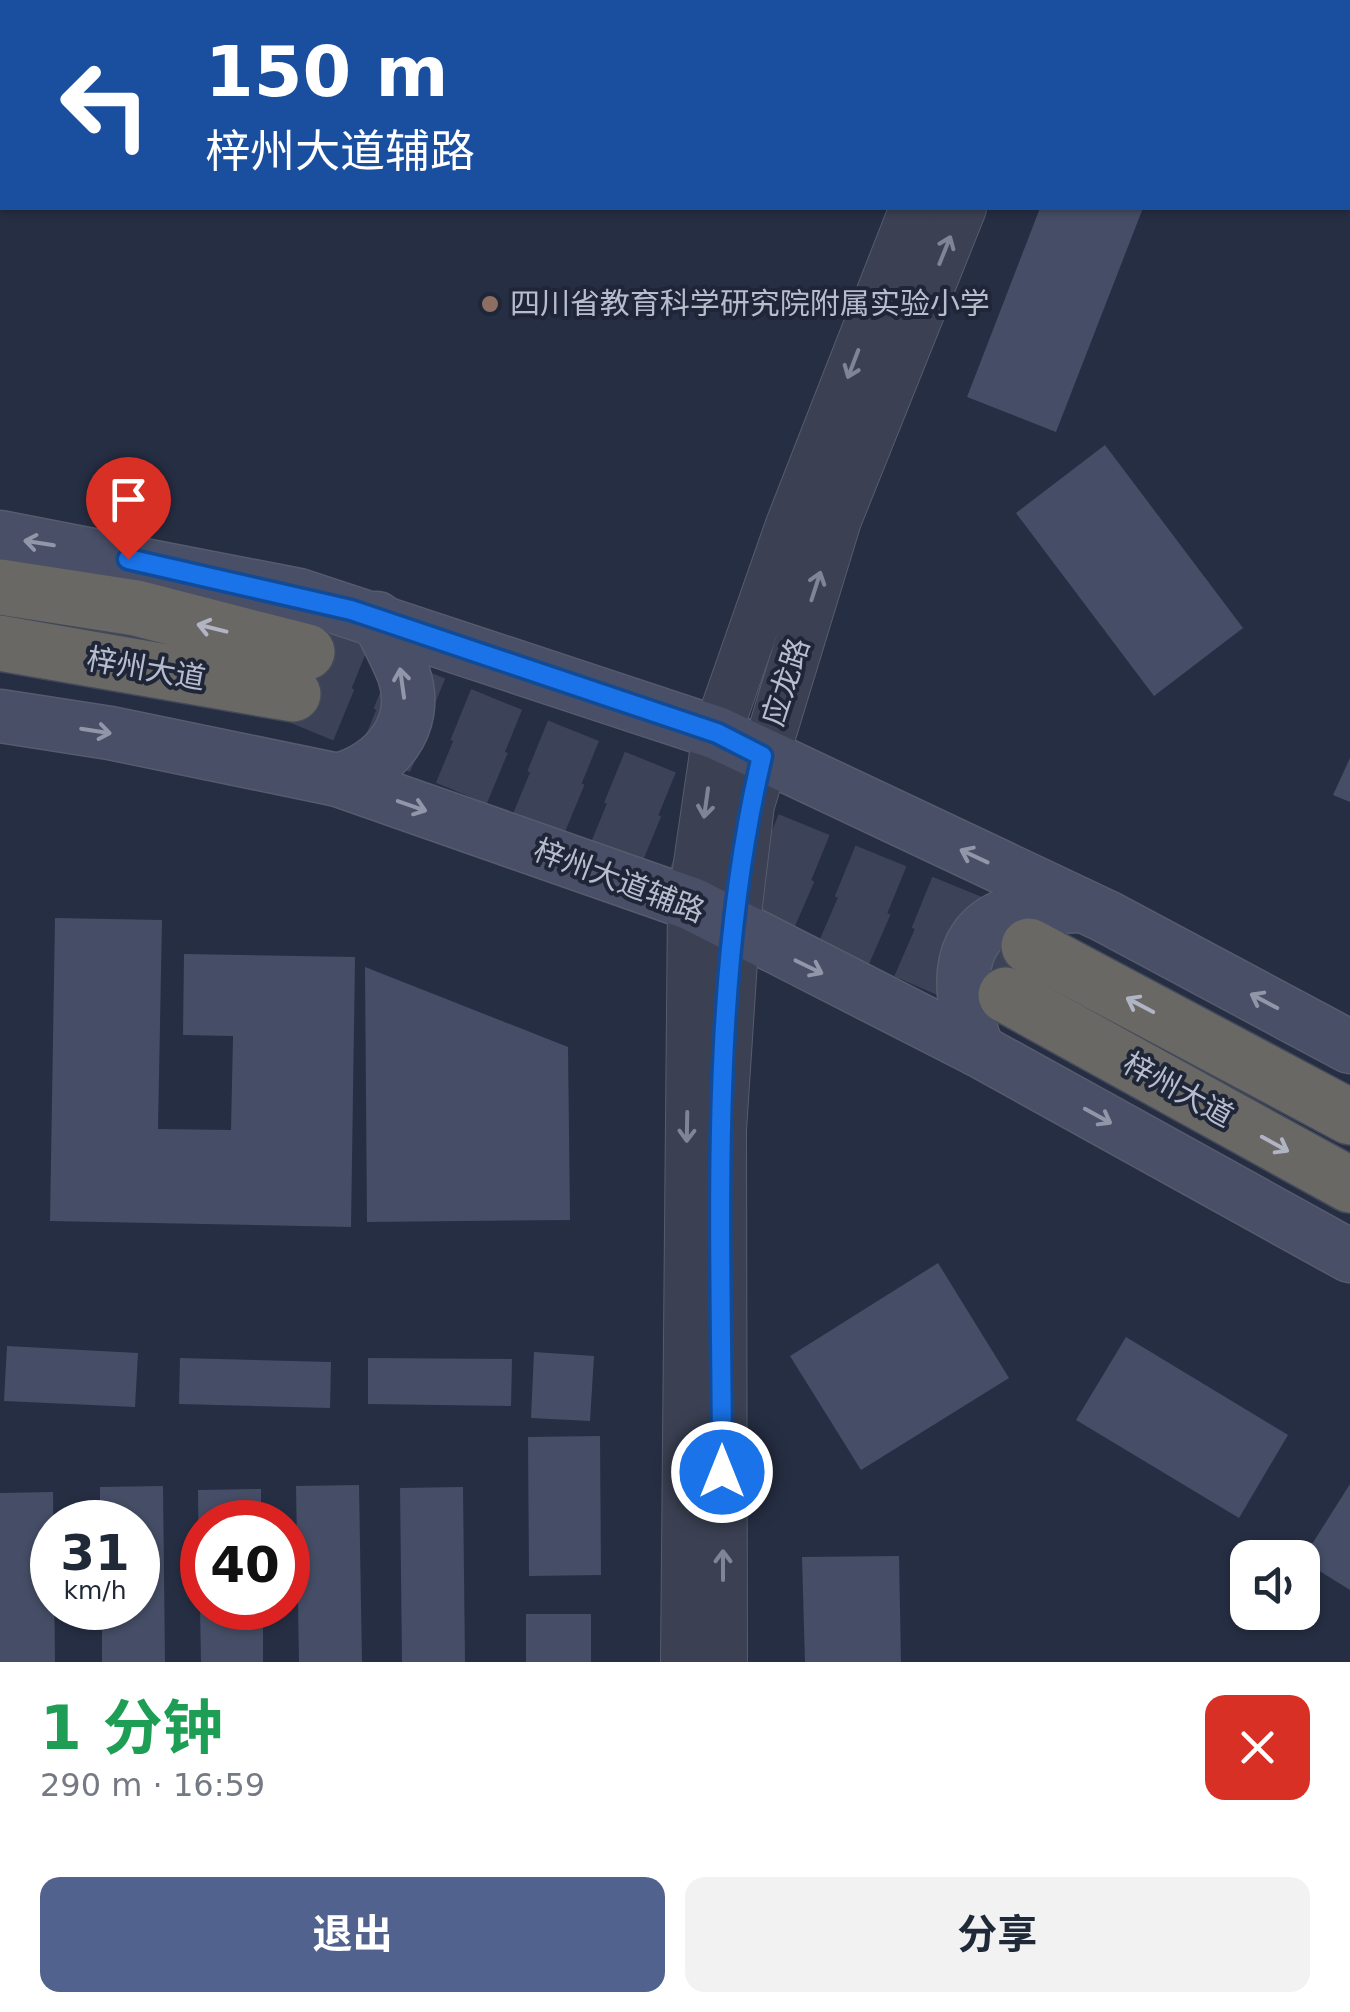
<!DOCTYPE html>
<html lang="zh">
<head>
<meta charset="utf-8">
<style>
  body { margin:0; font-family:"DejaVu Sans","Noto Sans SC",sans-serif; background:#f2f2f3; color:#1f2937; height:100vh; display:flex; flex-direction:column; font-size:38px; white-space:nowrap }
  * { box-sizing:border-box; margin:0 }
  p { font-size:32px; color:#747a83 }
  .icon { flex:none; width:55px; height:55px; fill:none; stroke:currentColor; stroke-width:2; stroke-linecap:round; stroke-linejoin:round }
  .map { position:relative; height:1662px; overflow:hidden }
  .panel { display:flex; flex-direction:column; background:#fff; flex:1 }
  .panel>* { flex:none }
  .banner { position:absolute; left:0px; top:0px; width:1350px; height:210px; box-shadow:0 2px 8px #0004; background:#1a4fa0; color:#fff; overflow:hidden }
  .tools { position:absolute; left:1230px; top:1540px; display:grid; gap:20px }
  .tools a { display:grid; place-items:center; width:90px; height:90px; border-radius:20px; background:#fff; box-shadow:0 2px 8px #0004; font-size:50px }
  .speed { position:absolute; left:30px; top:1500px; display:flex; gap:20px; font-size:50px; font-weight:700; text-align:center }
  .speed>* { display:grid; place-content:center; width:130px; height:130px; border-radius:50%; background:#fff; box-shadow:0 2px 8px #0004; line-height:1 }
  .speed small { font-size:25px; font-weight:400 }
  .speed .limit { border:15px solid #d22; background:#fff; color:#111 }
  .pin { position:absolute; display:grid; place-items:center; width:85px; height:85px; color:#fff; margin:-102px -42px; border-radius:50% 50% 50% 0; rotate:-45deg; box-shadow:0 0 10px #0007 }
  .pin .icon { rotate:45deg }
  .me { position:absolute; width:110px; margin:-55px; rotate:0deg; stroke-linejoin:round; filter:drop-shadow(0 0 8px #0008) }
  .turn { display:flex; align-items:center; gap:35px; height:210px; padding:0 40px; font-size:45px }
  .turn .icon { width:130px; height:130px; stroke-width:2.5 }
  .turn b { display:block; font-size:70px; line-height:85px }
  .round { display:grid; place-items:center; flex:none; width:105px; height:105px; border-radius:20px; background:#f2f2f3 }
  .headline { display:flex; align-items:center; justify-content:space-between; height:170px; padding:0 40px }
  h1 { font-size:60px; font-weight:700; line-height:75px; color:#1e9e55 }
  .primary-button { display:flex; gap:20px; margin-top:auto; padding:20px 40px }
  .primary-button a { flex:1; height:115px; border-radius:20px; background:#51628f; color:#fff; font-size:40px; font-weight:700; line-height:115px; text-align:center }
  .primary-button a+a { background:#f2f2f3; color:#1f2937 }
  .map>svg:first-child { display:block }
</style>
</head>
<body>
<div class="map">
<svg width="1350" height="1662" viewBox="0 0 1350 1662">
  <rect width="100%" height="100%" fill="#262e43"/>
  <g fill="#454e66">
    <path d="M1040,208H1143L1056,432L967,397Z"/>
    <path d="M1105,445L1243,628L1154,696L1016,513Z"/>
    <path d="M1350,758V802L1333,795Z"/>
    <path d="M55,918L162,920L158,1129L231,1130L233,1036L183,1035L184,954L355,957L351,1227L50,1221Z"/>
    <path d="M365,967L568,1047L570,1220L367,1222Z"/>
    <path d="M938,1263L1009,1378L861,1470L790,1356Z"/>
    <path d="M1126,1337L1288,1435L1239,1518L1076,1420Z"/>
    <path d="M7,1346L138,1353L135,1407L4,1401Z"/>
    <path d="M534,1352L594,1356L590,1421L531,1418Z"/>
    <path d="M180,1358L331,1362L330,1408L179,1404Z"/>
    <path d="M368,1358L512,1359L511,1406L368,1404Z"/>
    <path d="M600,1436L601,1575L529,1576L528,1437Z"/>
    <path d="M1350,1484V1590L1302,1560Z"/>
    <path d="M359,1485L362,1662H299L296,1486Z"/>
    <path d="M163,1486L165,1662H102V1608H138V1522H100V1487Z"/>
    <path d="M463,1487L465,1662H402L400,1488Z"/>
    <path d="M261,1489V1522H202L199,1571L198,1490Z"/>
    <path d="M53,1492L55,1662H0V1493Z"/>
    <path d="M899,1556L901,1662H805L802,1557Z"/>
    <path d="M200,1608H263V1662H201Z"/>
    <rect x="526" y="1614" width="65" height="48"/>
  </g>
  <g fill="none" stroke-linecap="round" stroke-linejoin="round">
    <g stroke="#3c4358" stroke-width="55" stroke-dasharray="55 28" stroke-linecap="butt">
      <path d="M307,652L1027,945"/>
      <path d="M293,694L724,872L1004,994"/>
    </g>
    <g stroke="#565c6d" stroke-width="40">
      <path id="minor" d="M907,0L913,2"/>
    </g>
    <g stroke="#565c6d" stroke-width="50">
      <g id="tertiary">
        <path d="M995,2L996,0"/>
        <path d="M1043,2L1044,0"/>
        <path d="M685,1662L692,904L717,733L790,525L914,208"/>
        <path d="M723,1662L722,1130L735,930L750,805L837,520L962,208"/>
      </g>
    </g>
    <g stroke="#565c6d" stroke-width="55">
      <g id="secondary">
        <path d="M0,537L299,595L717,733L1107,917L1350,1047"/>
        <path d="M0,716L110,733L338,780L692,904L978,1050L1350,1256"/>
        <path d="M338,780C384,767 421,727 404,675C397,656 386,637 377,618"/>
        <path d="M978,1050C960,1003 948,936 1009,914C1031,906 1057,907 1080,906"/>
      </g>
    </g>
    <g stroke="#42495a" stroke-width="58">
      <g id="trunk">
        <path d="M0,587L136,608L307,652"/>
        <path d="M0,643L293,694"/>
        <path d="M1029,946L1350,1117"/>
        <path d="M1006,995L1350,1185"/>
      </g>
    </g>
    <use href="#minor" stroke="#3b4153" stroke-width="38"/>
    <use href="#tertiary" stroke="#3b4153" stroke-width="48"/>
    <use href="#secondary" stroke="#484f66" stroke-width="52"/>
    <use href="#trunk" stroke="#696865" stroke-width="55"/>
  </g>
  <defs><path id="oneway-shaft" d="M-6 0H5M1.5-3L5.5 0L1.5 3" fill="none" stroke-width="1.6" stroke-linecap="round" stroke-linejoin="round" transform="scale(2.5)"/></defs>
  <g stroke="#808596">
    <use href="#oneway-shaft" transform="translate(945 250) rotate(-68)"/>
    <use href="#oneway-shaft" transform="translate(853 364) rotate(111)"/>
    <use href="#oneway-shaft" transform="translate(816 586) rotate(-72)"/>
    <use href="#oneway-shaft" transform="translate(706 803) rotate(98)"/>
    <use href="#oneway-shaft" transform="translate(687 1127) rotate(91)"/>
    <use href="#oneway-shaft" transform="translate(723 1565) rotate(-90)"/>
  </g>
  <g stroke="#9196a9">
    <use href="#oneway-shaft" transform="translate(39 543) rotate(-171)"/>
    <use href="#oneway-shaft" transform="translate(402 683) rotate(-98)"/>
    <use href="#oneway-shaft" transform="translate(96 731) rotate(9)"/>
    <use href="#oneway-shaft" transform="translate(412 806) rotate(19)"/>
    <use href="#oneway-shaft" transform="translate(974 856) rotate(-155)"/>
    <use href="#oneway-shaft" transform="translate(809 967) rotate(26)"/>
    <use href="#oneway-shaft" transform="translate(1264 1001) rotate(-152)"/>
    <use href="#oneway-shaft" transform="translate(1098 1116) rotate(29)"/>
  </g>
  <g stroke="#b0b4c3">
    <use href="#oneway-shaft" transform="translate(212 628) rotate(-166)"/>
    <use href="#oneway-shaft" transform="translate(1140 1005) rotate(-152)"/>
    <use href="#oneway-shaft" transform="translate(1275 1144) rotate(29)"/>
  </g>
  <g fill="none" stroke-linecap="round" stroke-linejoin="round">
    <g stroke="#114b97" stroke-width="25">
      <path id="route" d="M128,559L351,610L717,733L762,756C707,988 722,1235 722,1472"/>
    </g>
    <use href="#route" stroke="#1a73e8" stroke-width="18"/>
  </g>
  <circle fill="#8d6e63" stroke="#1f2638" stroke-width="4" cx="490" cy="304" r="10"/>
  <g text-anchor="middle" stroke-width="8" stroke-linejoin="round" paint-order="stroke">
    <g font-size="30" fill="#b8bdcd" stroke="#1f2638" text-anchor="start">
      <text x="510" y="314">四川省教育科学研究院附属实验小学</text>
    </g>
    <g font-size="30" fill="#b8bdcd" stroke="#1f2638">
      <text transform="translate(146 669) rotate(10)" y="10">梓州大道</text>
      <text transform="translate(786 682) rotate(-72)" y="10">应龙路</text>
      <text transform="translate(619 881) rotate(21)" y="10">梓州大道辅路</text>
      <text transform="translate(1178 1090) rotate(29)" y="10">梓州大道</text>
    </g>
  </g>
</svg>
<div class="tools">
<a><svg class="icon" aria-label="sound" viewBox="0 0 24 24"><path d="M4 9h4l5-4v14l-5-4H4zM17 9q2 3 0 6"/></svg></a>
</div>
<div class="speed"><div>31<small>km/h</small></div><div class="limit">40</div></div>
<div class="pin" style="left:128px;top:559px;background:#d93025"><svg class="icon" aria-label="arrive" viewBox="0 0 24 24"><path d="M6 21V4h12l-3 4 3 4H6"/></svg></div>
<svg class="me" style="left:722px;top:1472px" viewBox="-20 -20 40 40"><circle r="17" fill="#1a73e8" stroke="#fff" stroke-width="3"/><path d="M0-11L8 9 0 5-8 9z" fill="#fff"/></svg>
<div class="banner">
<div class="turn"><svg class="icon" aria-label="left" viewBox="0 0 24 24"><path d="M17 20v-9H6M10 6l-5 5 5 5"/></svg><div><b>150 m</b>梓州大道辅路</div></div>
</div>
</div>
<section class="panel">
<div class="headline"><div><h1>1 分钟</h1><p>290 m · 16:59</p></div><a class="round" style="background:#d93025;color:#fff"><svg class="icon" aria-label="close" viewBox="0 0 24 24"><path d="M6 6l12 12M18 6L6 18"/></svg></a></div>
<div class="primary-button"><a>退出</a><a>分享</a></div>
</section>
</body>
</html>
